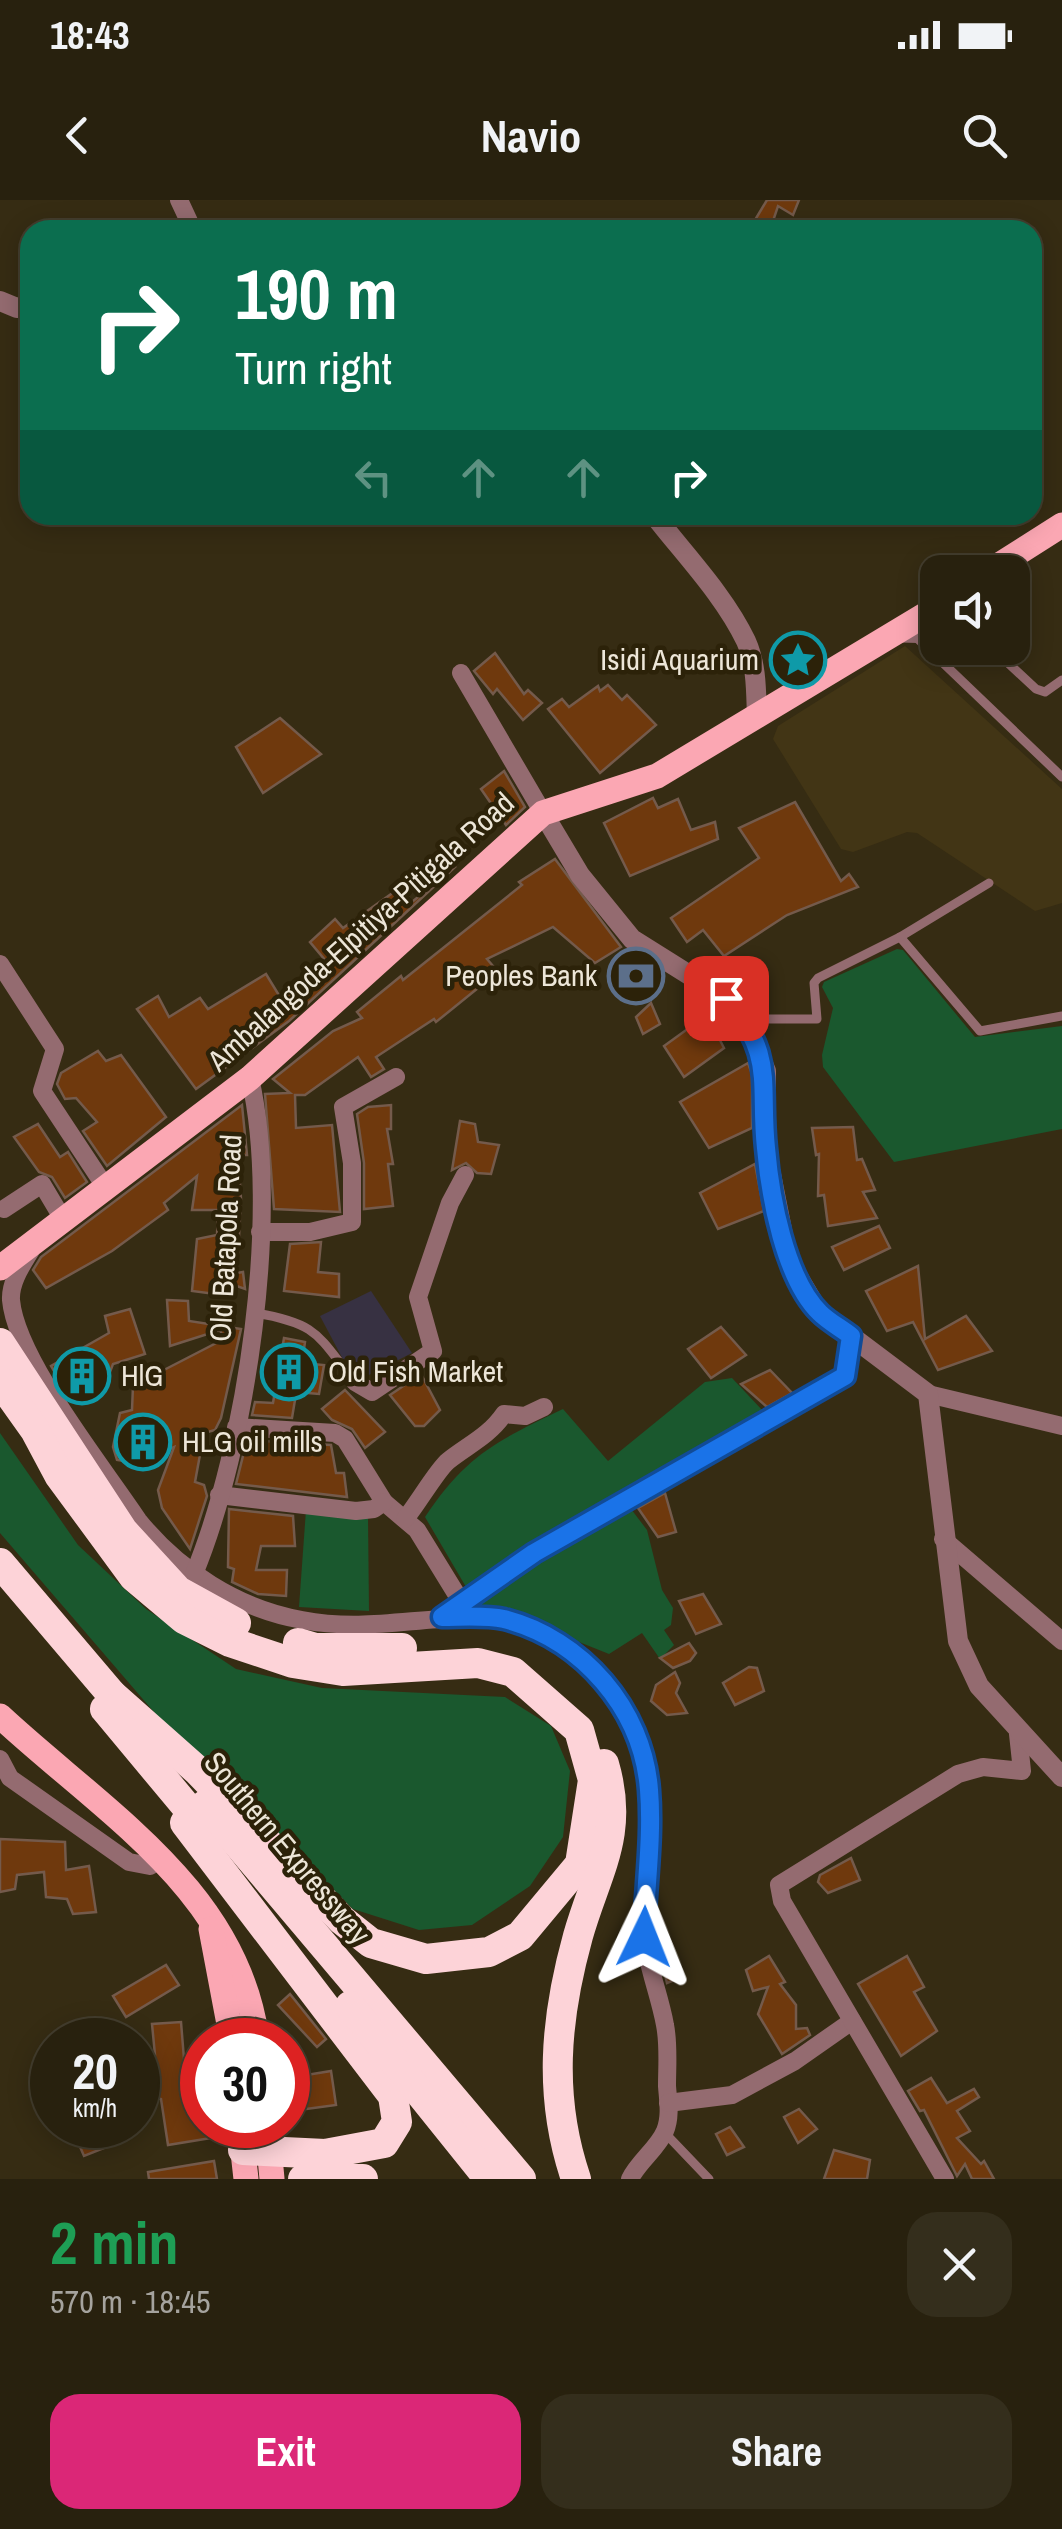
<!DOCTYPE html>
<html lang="en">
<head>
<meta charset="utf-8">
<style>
  body { margin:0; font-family:"Archivo Narrow",sans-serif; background:#342e1c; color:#f1f3f6; height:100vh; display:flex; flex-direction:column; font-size:38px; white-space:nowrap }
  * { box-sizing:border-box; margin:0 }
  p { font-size:32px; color:#a5a39e }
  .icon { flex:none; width:55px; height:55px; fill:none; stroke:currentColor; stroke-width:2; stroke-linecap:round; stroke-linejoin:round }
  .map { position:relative; height:1979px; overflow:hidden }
  .details { display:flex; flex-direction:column; background:#28210e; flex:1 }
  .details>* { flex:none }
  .guide { position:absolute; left:20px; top:20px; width:1022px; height:305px; border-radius:30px; box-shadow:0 5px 25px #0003,0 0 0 2px #443e2e; background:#0b6e4f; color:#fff; overflow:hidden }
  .fabs { position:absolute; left:920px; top:355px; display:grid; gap:20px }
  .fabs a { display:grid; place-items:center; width:110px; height:110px; border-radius:20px; background:#28210e; box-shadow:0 5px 25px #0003,0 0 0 2px #443e2e; font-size:50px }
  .speed { position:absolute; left:30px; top:1818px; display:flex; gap:20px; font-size:50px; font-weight:700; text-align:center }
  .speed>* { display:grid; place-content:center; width:130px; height:130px; border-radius:50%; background:#28210e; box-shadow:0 5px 25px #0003,0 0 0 2px #443e2e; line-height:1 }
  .speed small { font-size:25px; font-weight:400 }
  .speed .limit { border:15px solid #d22; background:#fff; color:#111 }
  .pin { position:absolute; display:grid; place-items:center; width:85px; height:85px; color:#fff; margin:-42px; border-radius:20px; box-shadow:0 5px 15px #0006 }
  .me { position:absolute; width:110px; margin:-55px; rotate:2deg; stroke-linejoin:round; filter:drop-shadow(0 0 8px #0008) }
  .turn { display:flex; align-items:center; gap:35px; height:210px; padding:0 50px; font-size:45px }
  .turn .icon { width:130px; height:130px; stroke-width:2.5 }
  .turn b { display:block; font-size:70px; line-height:85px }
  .lanes { display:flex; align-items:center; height:95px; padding:0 50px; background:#0003; justify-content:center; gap:50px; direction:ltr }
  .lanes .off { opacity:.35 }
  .round { display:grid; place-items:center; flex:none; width:105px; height:105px; border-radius:30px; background:#342e1c }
  .headline { display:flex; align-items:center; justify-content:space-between; height:170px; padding:0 50px }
  h1 { font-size:60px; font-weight:700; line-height:75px; color:#1e9e55 }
  .action { display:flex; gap:20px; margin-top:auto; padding:20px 50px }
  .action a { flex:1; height:115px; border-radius:30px; background:#db2777; color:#fff; font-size:40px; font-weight:700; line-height:115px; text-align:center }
  .action a+a { background:#342e1c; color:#f1f3f6 }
  .status { display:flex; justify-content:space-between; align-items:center; height:70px; padding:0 50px; background:#28210e; direction:ltr }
  .status svg { height:28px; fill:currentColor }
  header { display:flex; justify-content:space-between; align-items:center; height:130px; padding:0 50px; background:#28210e; font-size:45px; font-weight:700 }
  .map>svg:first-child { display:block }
</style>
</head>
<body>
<div class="status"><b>18:43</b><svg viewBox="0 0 49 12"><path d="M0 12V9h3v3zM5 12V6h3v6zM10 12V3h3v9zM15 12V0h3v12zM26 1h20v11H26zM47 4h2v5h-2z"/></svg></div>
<header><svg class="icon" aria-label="back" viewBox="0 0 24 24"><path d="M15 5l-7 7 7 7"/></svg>Navio<svg class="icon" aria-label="search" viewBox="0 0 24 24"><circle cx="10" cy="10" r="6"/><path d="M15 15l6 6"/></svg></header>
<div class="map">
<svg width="1062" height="1979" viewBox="0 0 1062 1979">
  <rect width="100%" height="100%" fill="#362c13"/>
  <path fill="#373142" d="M371,1091L412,1153L355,1182L320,1116Z"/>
  <path fill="#423515" d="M905,446L1062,589V703L1035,711L917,633L907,632L853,652L841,649L773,539L778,526Z"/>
  <g fill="#1a582e">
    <path d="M897,749L903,750L975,837L1062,826V929L894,962L823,867L822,855L833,808L822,787L824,782Z"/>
    <path d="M732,1178L763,1211L760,1217L466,1387L425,1317C467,1254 497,1241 563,1209L608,1261L705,1182Z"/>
    <path d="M0,1233L78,1345L146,1409L236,1469L322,1488L505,1497L551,1526L570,1571L563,1637L530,1686L472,1725L419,1730L353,1709L160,1519L0,1333Z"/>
    <path d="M628,1305L647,1330L662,1390L673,1408L671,1425L664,1430L674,1445L660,1459L642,1433L609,1454L544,1428L442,1417Z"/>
    <path d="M306,1310L368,1317L369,1411L299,1407Z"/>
  </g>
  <g fill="#6f390d" stroke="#745a4b" stroke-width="2.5">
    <path d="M767,0H799L793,15L778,6L770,30H749Z"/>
    <path d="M495,453L524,494L528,490L542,503L523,520L497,489L493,494L474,471Z"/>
    <path d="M608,485L622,500L627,495L656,525L600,573L548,509L562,499L569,507L598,486L600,491Z"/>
    <path d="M280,518L321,554L263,593L236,547Z"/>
    <path d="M504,571L525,607L506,625L481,589Z"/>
    <path d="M653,598L658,608L678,599L691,630L715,622L718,639L630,676L604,623Z"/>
    <path d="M795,602L841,681L849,674L858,687L787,715L724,756L703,730L687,742L671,718L759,658L739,628Z"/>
    <path d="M555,659L621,747L595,763L553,727L487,759L499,773L475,784L478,788L436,822L434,819L376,857L384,869L371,877L358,857L305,895H295L296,928L332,925L340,1012L274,1009L265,894L290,893L273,879L333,831L362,818L357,812L401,776L403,780L522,685L519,682Z"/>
    <path d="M456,666L289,821L196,889L137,809L158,796L169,817L200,798L208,809L266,774L280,797L330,766L310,742L335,719L343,728L401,687L412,702Z"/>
    <path d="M651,803L660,824L643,834L636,817Z"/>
    <path d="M707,815L724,848L684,877L664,846Z"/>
    <path d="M98,851L106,861L121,855L166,917L107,966L83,931L97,922L76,898L65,899L57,884L61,873Z"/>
    <path d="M748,863L752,874V928L709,948L680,902Z"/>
    <path d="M242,905L247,955H238L241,999L237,1073L243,1072L245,1089L231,1084V1096L192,1091L197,1039L217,1035L218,1010H192L197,976L164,1003L168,1010L112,1051L46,1088L33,1070L41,1057Z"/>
    <path d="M391,905V929H387L393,964H388L393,1006L364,1009V963L357,914L368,907Z"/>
    <path d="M460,921L475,924L478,942L499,945L491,974L477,973L466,963L452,970Z"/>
    <path d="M38,924L60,957L68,952L87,982L65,998L52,977L39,972L14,937Z"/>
    <path d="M853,927L857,960L862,959L875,990L863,992L877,1018L828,1026L824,995L818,996L819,954L816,955L812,928Z"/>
    <path d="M755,964L764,1011L718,1029L700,993Z"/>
    <path d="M879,1026L890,1048L844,1070L832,1047Z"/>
    <path d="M321,1042L318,1072L339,1074V1097L284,1091L290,1044Z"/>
    <path d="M918,1066L925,1139L966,1116L992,1151L938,1170L913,1122L887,1131L866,1091Z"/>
    <path d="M167,1100L188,1101L189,1121L241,1129L221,1218L215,1230L204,1233L195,1282L204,1285L207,1296L190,1349L162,1308L158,1290L174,1247L137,1263L117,1260L113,1247L120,1213L132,1210L133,1186L224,1139L220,1130L170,1146Z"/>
    <path d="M130,1109L145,1154L113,1164L105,1185L81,1197L63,1186L51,1166L109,1133L105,1116Z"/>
    <path d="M721,1127L746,1155L711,1178L688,1149Z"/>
    <path d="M284,1138L305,1142L302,1163L324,1165L319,1194L308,1193L298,1182L292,1218L252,1215L255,1202L273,1203Z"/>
    <path d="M770,1170L792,1193L767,1207L741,1184Z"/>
    <path d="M421,1174L440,1210L424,1226H415L390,1195Z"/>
    <path d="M345,1190L385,1232L365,1248L352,1229L332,1220L322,1209Z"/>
    <path d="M247,1240L331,1245L336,1273H344L347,1297L236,1284Z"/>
    <path d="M665,1293L676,1332L658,1337L638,1308Z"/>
    <path d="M229,1309L293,1316L295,1346H261L256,1370H287L286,1396L258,1394L232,1382L234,1369L228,1367Z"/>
    <path d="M703,1394L721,1424L696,1434L679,1401Z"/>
    <path d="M689,1443L696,1453L690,1461L673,1468L660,1458Z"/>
    <path d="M749,1467L757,1468L764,1491L735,1505L723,1483Z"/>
    <path d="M675,1472L680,1483L676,1493L687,1513L667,1515L651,1501L656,1485Z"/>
    <path d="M0,1639L65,1642L66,1670L89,1666L96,1712L73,1714L67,1699L46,1697L44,1672L17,1675L15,1689L0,1692Z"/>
    <path d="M851,1658L860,1680L828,1693L818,1682L820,1675Z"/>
    <path d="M669,1744L682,1777L667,1783L659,1749Z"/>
    <path d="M769,1756L785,1782L780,1784L796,1805V1829L807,1828L810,1835L782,1854L758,1814L768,1787L753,1791L746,1770Z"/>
    <path d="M907,1756L924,1787L914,1792L937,1831L901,1856L858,1784Z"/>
    <path d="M166,1765L179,1785L126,1817L113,1796Z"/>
    <path d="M290,1794L326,1839L317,1847L278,1805Z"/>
    <path d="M181,1822L184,1859H202L200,1912L211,1938L168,1945L161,1899L147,1896L155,1855L152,1824Z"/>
    <path d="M331,1871L336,1905L291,1911L288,1878Z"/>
    <path d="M931,1878L947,1903L974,1889L979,1897L957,1911L970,1931L957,1938L981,1964L984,1961L994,1979H972L965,1964L957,1976L924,1910L920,1911L908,1891Z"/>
    <path d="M799,1909L817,1929L798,1943L784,1917Z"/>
    <path d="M92,1925H100L109,1946L84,1956L74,1933Z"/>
    <path d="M730,1927L744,1947L727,1955L716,1934Z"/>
    <path d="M834,1950L870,1960L867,1979H824Z"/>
    <path d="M214,1961L217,1979H149L148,1972Z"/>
  </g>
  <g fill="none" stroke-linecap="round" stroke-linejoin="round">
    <g stroke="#946b70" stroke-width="9">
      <path d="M899,438L938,439"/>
      <path d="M918,439L1062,577"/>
      <path d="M992,448L1036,489L1045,492L1062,480"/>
      <path d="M900,737L980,831L1062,816"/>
      <path d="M744,819H817L814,783L818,778L900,737L989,683"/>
      <path d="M256,1113C319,1124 317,1135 355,1182"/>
      <path d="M665,1933L709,1979"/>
    </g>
    <g stroke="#946b70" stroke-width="18">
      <path d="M179,0L193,30"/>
      <path d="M461,473L543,613"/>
      <path d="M0,764L55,849L42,891L106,988"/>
      <path d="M4,1009L42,984L64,1021"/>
      <path d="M260,1032H310L352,1022V963L343,907L396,877"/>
      <path d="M31,1050C22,1065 10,1082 11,1100C16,1159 103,1267 138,1320C178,1370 238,1409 302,1420C411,1441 494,1379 590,1467C623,1498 642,1541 648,1586C654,1629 646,1679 644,1722C643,1757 659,1791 665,1825C669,1845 667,1866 667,1886C668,1900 671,1917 665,1931C658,1948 638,1962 630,1979"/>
      <path d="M355,1182L372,1192L433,1151L418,1097L450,1003L465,975"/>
      <path d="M928,1194L1062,1226"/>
      <path d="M236,1227L335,1233L345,1239L384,1302L417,1330L460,1400"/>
      <path d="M219,1295L356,1311L374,1309L384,1302"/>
      <path d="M405,1319C417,1305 437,1270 448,1261C468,1245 489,1236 504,1214L525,1216L544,1207"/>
      <path d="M943,1339L1062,1441"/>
      <path d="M194,1374C247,1246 281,1013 250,878"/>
      <path d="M442,1417L534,1353L845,1177L851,1136"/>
      <path d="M0,1559L10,1578L129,1662L150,1666L162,1657"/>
      <path d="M668,1903L732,1895L795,1861L852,1821"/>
      <path d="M945,1979L782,1701L779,1685L958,1574L983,1567L1022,1571L1018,1534"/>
    </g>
    <g stroke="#946b70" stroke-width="20">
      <path d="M0,101L17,108L30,105"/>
      <path d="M654,315C685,355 724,395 746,441C757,465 756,493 757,518"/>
      <path d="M543,613L580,675L632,739L726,798L744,819L766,871V949L788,1060L819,1112L928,1194L958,1441L979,1486L1062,1577"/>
    </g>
    <g stroke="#fba7b3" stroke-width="25">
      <path d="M988,372L1062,325"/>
      <path d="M0,1068L250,878L543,613L657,576L938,407"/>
      <path d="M0,1516C102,1611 238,1691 257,1840"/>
      <path d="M211,1729L232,1840"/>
      <path d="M240,1925L246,1979"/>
      <path d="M267,1925L272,1979"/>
    </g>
    <g stroke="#fdd3d8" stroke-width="30">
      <path d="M0,1143L123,1331L178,1391L236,1423"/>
      <path d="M0,1181L35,1230L59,1275L134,1377L184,1419L230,1442L293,1463L343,1471L478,1463L513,1472L579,1530L593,1580L580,1664L520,1736L489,1752L426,1759L371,1743L342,1720L198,1571L110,1493"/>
      <path d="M0,1363L124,1509"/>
      <path d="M298,1443L315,1448H402"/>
      <path d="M105,1509L210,1635"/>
      <path d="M205,1605L521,1979"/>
      <path d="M185,1623L393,1896L397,1922L384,1943L325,1954L243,1950"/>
      <path d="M350,1806L489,1979"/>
      <path d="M303,1979H363"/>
      <path d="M576,1979C548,1897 555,1819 578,1736C596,1672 625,1635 604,1564"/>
    </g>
  </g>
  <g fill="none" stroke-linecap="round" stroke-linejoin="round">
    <g stroke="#114b97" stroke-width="25">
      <path id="route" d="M644,1737C645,1689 653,1638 649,1590C643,1509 582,1439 504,1419C485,1415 462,1417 442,1417L534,1353L845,1176L851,1136C841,1128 829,1122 820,1113C785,1079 770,996 766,948C759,882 776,856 726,798"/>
    </g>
    <use href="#route" stroke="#1a73e8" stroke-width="18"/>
  </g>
  <defs>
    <g id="sight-ring" transform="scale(2.875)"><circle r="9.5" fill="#2c2209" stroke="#0f9aa8" stroke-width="1.5"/><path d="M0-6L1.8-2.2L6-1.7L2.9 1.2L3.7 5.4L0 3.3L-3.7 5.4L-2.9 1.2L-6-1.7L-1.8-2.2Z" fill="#0f9aa8"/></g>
    <g id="bank-ring" transform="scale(2.875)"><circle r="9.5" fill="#2c2209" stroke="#5c6f8a" stroke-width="1.5"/><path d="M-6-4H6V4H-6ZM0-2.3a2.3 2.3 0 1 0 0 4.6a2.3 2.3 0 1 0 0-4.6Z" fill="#5c6f8a"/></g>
    <g id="building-ring" transform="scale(2.875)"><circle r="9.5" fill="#2c2209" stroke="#0f9aa8" stroke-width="1.5"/><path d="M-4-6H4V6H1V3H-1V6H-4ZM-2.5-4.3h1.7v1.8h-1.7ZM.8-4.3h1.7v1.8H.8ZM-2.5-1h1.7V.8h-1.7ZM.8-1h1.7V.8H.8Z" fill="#0f9aa8"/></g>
  </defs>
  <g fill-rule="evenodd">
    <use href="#sight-ring" x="798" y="460"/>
    <use href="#bank-ring" x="636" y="776"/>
    <use href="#building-ring" x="289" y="1172"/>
    <use href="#building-ring" x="82" y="1176"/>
    <use href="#building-ring" x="143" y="1242"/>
  </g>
  <g text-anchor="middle" stroke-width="9" stroke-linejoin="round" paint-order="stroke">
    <g font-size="30" fill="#ede6d8" stroke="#2c2209" text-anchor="start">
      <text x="759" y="470" text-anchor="end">Isidi Aquarium</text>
      <text x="597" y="786" text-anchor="end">Peoples Bank</text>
      <text x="328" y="1182">Old Fish Market</text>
      <text x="121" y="1186">HlG</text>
      <text x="182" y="1252">HLG oil mills</text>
    </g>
    <g font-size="30" fill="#ede6d8" stroke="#2c2209">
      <text transform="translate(361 732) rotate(-42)" y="10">Ambalangoda-Elpitiya-Pitigala Road</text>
      <text transform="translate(226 1038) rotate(-87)" y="10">Old Batapola Road</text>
      <text transform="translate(287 1648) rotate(50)" y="10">Southern Expressway</text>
    </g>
  </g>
</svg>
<div class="fabs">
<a><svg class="icon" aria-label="sound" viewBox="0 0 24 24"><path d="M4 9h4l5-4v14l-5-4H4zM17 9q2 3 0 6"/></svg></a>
</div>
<div class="speed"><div>20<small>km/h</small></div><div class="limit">30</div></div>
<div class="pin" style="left:726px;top:798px;background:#d93025"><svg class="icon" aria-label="arrive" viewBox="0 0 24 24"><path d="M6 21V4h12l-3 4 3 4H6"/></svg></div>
<svg class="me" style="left:644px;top:1737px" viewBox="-20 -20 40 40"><path d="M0-17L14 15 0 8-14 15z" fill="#1a73e8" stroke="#fff" stroke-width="4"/></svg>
<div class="guide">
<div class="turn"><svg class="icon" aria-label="right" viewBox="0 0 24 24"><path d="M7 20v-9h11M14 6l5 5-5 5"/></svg><div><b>190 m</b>Turn right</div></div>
<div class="lanes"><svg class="icon off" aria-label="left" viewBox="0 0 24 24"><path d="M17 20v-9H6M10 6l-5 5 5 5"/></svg><svg class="icon off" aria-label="ahead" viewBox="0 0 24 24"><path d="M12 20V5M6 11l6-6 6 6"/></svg><svg class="icon off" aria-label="ahead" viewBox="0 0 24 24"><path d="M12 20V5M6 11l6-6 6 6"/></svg><svg class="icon" aria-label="right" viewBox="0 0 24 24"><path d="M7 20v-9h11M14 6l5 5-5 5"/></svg></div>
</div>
</div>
<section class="details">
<div class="headline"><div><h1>2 min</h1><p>570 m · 18:45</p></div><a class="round"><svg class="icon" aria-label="close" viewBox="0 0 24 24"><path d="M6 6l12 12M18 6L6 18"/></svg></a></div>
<div class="action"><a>Exit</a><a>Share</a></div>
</section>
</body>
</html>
